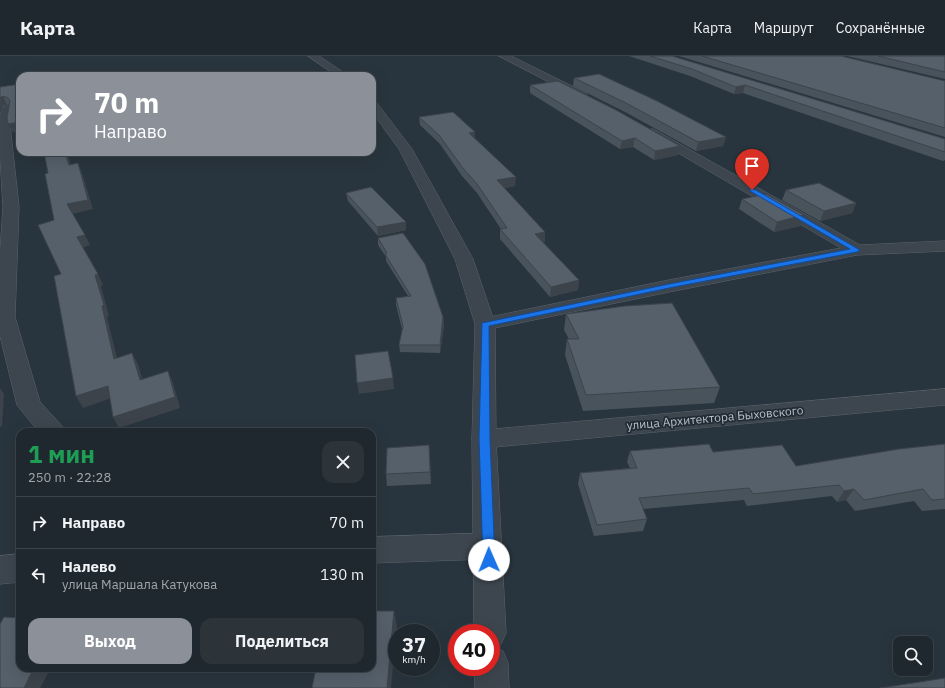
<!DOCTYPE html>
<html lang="ru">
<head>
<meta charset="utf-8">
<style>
  body { margin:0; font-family:"IBM Plex Sans",sans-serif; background:#2c343a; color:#f1f3f6; height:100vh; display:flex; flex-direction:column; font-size:15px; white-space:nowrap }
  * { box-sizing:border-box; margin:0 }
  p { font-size:13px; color:#a1a6aa }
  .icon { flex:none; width:22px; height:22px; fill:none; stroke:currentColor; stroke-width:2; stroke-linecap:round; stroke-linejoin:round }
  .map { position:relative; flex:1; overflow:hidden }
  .side { position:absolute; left:16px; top:372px; width:360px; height:244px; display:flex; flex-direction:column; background:#1f282e; border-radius:12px; box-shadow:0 4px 16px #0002,0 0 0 1px #3c444a }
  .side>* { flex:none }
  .guide { position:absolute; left:16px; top:16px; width:360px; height:84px; border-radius:12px; box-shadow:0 4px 16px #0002,0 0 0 1px #3c444a; background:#8c9099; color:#fff; overflow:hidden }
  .buttons { position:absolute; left:893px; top:580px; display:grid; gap:8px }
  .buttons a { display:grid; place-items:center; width:40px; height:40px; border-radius:8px; background:#1f282e; box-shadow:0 4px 16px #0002,0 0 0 1px #3c444a; font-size:20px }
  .speed { position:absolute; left:388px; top:568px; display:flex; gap:8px; font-size:20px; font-weight:700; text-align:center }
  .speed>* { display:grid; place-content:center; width:52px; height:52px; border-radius:50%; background:#1f282e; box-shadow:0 4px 16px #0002,0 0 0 1px #3c444a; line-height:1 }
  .speed small { font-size:10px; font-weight:400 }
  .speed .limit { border:6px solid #d22; background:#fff; color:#111 }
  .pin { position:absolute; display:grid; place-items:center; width:34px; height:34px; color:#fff; margin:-41px -17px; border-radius:50% 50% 50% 0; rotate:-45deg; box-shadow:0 0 4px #0007 }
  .pin .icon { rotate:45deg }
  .me { position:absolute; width:44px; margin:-22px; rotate:359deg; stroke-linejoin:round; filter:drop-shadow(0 0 3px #0008) }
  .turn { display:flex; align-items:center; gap:14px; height:84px; padding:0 12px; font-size:18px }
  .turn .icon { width:52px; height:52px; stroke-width:2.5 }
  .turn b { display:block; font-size:28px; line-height:34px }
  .round { display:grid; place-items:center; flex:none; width:42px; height:42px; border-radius:12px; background:#2c343a }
  .headline { display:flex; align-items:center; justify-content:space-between; height:68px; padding:0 12px }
  h1 { font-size:24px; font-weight:700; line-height:30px; color:#1e9e55 }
  .button { display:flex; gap:8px; margin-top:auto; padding:8px 12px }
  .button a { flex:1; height:46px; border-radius:12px; background:#8c9099; color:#fff; font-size:16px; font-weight:700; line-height:46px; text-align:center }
  .button a+a { background:#2c343a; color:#f1f3f6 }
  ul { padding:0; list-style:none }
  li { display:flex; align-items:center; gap:12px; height:52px; padding:0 12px; border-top:1px solid #3c444a }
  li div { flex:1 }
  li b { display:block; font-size:15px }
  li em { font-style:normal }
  header { display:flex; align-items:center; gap:24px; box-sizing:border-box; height:56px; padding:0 20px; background:#1f282e; border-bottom:1px solid #3c444a }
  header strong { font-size:19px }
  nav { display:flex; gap:22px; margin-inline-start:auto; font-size:14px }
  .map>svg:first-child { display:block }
</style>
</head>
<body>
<header>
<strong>Карта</strong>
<nav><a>Карта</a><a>Маршрут</a><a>Сохранённые</a></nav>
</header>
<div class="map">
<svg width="945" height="632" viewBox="0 0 945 632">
  <rect width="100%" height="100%" fill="#29353e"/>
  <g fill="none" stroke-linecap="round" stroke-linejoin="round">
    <g stroke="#5b646c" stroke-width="1">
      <g id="minor">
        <path d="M499,0H511L586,37L587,39L582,42L578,41Z"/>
        <path d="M7,50L11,51L13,53L10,69L19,151L15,261L40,346L62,370L65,376H39L17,349L0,280V195L3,151L0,101V59L3,51Z"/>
        <path d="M653,73L860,189L945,185V195L857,199L669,236L485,274L478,272L475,268L478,264L485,262L669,224L841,192L649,80L647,77L649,74Z"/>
        <path d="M945,333V349L484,392L475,390L472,383L475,376L484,374Z"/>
        <path d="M488,477L498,481L502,490L498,499L488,503L372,507V481Z"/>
        <path d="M20,498V526L0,528V500Z"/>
      </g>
    </g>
    <g stroke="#5b646c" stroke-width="1">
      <g id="tertiary">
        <path d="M308,0H319L349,20H337Z"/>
        <path d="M372,45L376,46L412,93L473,203L495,268L496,383L506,577L501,588L494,591L503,595L508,607L509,632H475L474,611H491V577H474L472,383L475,268L455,203L399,93L372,56Z"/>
      </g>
    </g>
    <use href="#minor" fill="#3d464e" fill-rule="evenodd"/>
    <use href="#tertiary" fill="#3d464e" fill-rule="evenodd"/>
  </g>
  <g fill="#49535c">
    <path d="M629,0H672L945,83V104L943,105L743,37L734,38L690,20Z"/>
    <path d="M679,0H841L945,25V81Z"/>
    <path d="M847,0H945V23Z"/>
    <path d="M574,22L726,81L723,90L696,95L625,56L573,30Z"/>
    <path d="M20,28V75L12,76L10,49H7L2,50L0,55V31Z"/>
    <path d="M530,29L678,99L654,104L633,91L620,93L530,37Z"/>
    <path d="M419,61L475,76V83L515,130L504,132L545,176V186H543L579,224L578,234L550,241L500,183V173H501L477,137L462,120L440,88L420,69Z"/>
    <path d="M786,134L856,147L852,157L820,165L782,144Z"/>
    <path d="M346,137L406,166V174L378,180L348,145Z"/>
    <path d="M742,143L800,170L774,176L739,153Z"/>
    <path d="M378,182L443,261L444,269L440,297L400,296L399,289L402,273L396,249V242L408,240L386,205V201L378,189Z"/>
    <path d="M566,258L720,331L714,347L583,355L565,299L567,283H569L564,274Z"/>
    <path d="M945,388V453L922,455L914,445L855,455L846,444L837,446L832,440L747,450L744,444L643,453L647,463L643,475L594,480L578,428L580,417L630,412L627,406L630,395L713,396L796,410Z"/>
    <path d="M430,401L431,428L387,430L386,418Z"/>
  </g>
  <g fill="#3c434b">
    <path d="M745,29L743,37L734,38L736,31Z"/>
    <path d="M3,40L7,49L2,50L0,55V42Z"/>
    <path d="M20,66V75L12,76L8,68Z"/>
    <path d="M475,76V85L469,77Z"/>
    <path d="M726,81L723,90L696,95L698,86Z"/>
    <path d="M635,82L633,91L620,93L622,85Z"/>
    <path d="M680,90L678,99L654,104L655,95Z"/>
    <path d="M41,96H46L48,100L43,101Z"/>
    <path d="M65,96H67L74,118L69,109Z"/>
    <path d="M78,107L82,117L93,153L72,158L67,148Z"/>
    <path d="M516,121L515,130L496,134L497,124Z"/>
    <path d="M856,147L852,157L820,165L824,155Z"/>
    <path d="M804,159L800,170L774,176L777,166Z"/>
    <path d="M406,166V174L378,180L377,171Z"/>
    <path d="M545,176V186L535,188V178Z"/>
    <path d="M85,179L90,189L82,192L77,181Z"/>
    <path d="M98,218L103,229L101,230L109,260L107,261L120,314L114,303L102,250L95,219Z"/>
    <path d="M579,224L578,234L550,241L551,231Z"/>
    <path d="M443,261L444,269L440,297V289Z"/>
    <path d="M132,297L138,308L146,335L140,324Z"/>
    <path d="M168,315L173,327L180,352L119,372L113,361Z"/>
    <path d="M393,322L394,333L359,338L357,327Z"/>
    <path d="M108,330L114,341L83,352L76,340Z"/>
    <path d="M0,332L4,338L2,370L0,371Z"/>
    <path d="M429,389L430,401L431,428L430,416Z"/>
    <path d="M854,433L846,444L837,446L844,435Z"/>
    <path d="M394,555L397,570L391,632H387Z"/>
    <path d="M34,612H51L40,632H24Z"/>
  </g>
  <g fill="#55606b" stroke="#3c434b">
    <path d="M650,0H672L945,83V96L745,29L736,31L692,13Z"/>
    <path d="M702,0H841L945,25V72Z"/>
    <path d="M878,0H945V16Z"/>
    <path d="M599,18L657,45L726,81L698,86L626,47L574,22Z"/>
    <path d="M558,25L616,54L680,90L655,95L635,82L622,85L530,29Z"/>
    <path d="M20,28V66L8,68L7,61L10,45L8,42L3,40L0,42V31Z"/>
    <path d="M453,56L475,76L469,77L516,121L497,124L545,176L535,178L579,224L551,231L500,173L507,172L477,128L462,111L439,79L419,61Z"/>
    <path d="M44,96H65L69,109L78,107L88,144L67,148L85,179L77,181L98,218L95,219L104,249L102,250L114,303L132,297L140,324L168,315L175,341L113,361L108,330L76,340L54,220L61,218L38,169L54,164L45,118L48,117Z"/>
    <path d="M819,127L856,147L824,155L786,134Z"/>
    <path d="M371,131L406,166L377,171L346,137Z"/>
    <path d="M766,138L804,159L777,166L742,143Z"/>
    <path d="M403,177L425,208L443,261L440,289H399L403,270L396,242L411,240L385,198L387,197L378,182Z"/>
    <path d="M672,247L720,331L586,339L567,283H579L566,258L625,250Z"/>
    <path d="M388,295L393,322L357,327L355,299Z"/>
    <path d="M709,388L713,396L782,389L796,410L899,393L945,388V443L932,444L923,433L864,444L854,433L844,435L839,429L753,438L749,432L639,442L647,463L597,469L580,417L637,412L630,395Z"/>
    <path d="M429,389L430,416L386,418L387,392Z"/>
    <path d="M372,555H394L387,632H312L316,612H372Z"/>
    <path d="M4,561L20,562V612H34L24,632H0V568Z"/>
    <path d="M945,622V632H880Z"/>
  </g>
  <path fill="#1a73e8" stroke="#114b97" d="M750,133H754L860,194L857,196L669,232L489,270L490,383L495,504L493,508L489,510L484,508L483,504L479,383L482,267L669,228L850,193L750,135Z"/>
  <g text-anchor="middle" stroke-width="3.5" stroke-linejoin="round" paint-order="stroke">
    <g font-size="12" fill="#b9c1c9" stroke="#222b34">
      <text transform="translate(715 362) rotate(-5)" y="4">улица Архитектора Быховского</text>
    </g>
  </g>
</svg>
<div class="buttons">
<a><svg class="icon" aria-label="search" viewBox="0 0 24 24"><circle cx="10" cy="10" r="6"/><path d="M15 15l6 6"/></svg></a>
</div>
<div class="speed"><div>37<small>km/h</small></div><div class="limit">40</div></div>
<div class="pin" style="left:752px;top:134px;background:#d93025"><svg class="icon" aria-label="arrive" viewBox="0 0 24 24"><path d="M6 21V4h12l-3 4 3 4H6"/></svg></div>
<svg class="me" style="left:489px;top:504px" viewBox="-20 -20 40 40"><circle r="19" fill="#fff"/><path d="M0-13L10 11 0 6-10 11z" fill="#1a73e8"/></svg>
<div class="guide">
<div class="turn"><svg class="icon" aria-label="right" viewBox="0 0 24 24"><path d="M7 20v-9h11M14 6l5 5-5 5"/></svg><div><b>70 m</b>Направо</div></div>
</div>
<section class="side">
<div class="headline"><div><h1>1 мин</h1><p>250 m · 22:28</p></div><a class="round"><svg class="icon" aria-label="close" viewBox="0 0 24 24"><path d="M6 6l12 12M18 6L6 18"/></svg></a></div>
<ul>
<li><svg class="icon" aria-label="right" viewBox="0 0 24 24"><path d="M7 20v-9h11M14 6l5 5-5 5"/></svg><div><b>Направо</b></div><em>70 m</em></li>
<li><svg class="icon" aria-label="left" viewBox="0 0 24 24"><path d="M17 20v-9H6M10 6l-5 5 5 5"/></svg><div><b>Налево</b><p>улица Маршала Катукова</p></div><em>130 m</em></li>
</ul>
<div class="button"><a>Выход</a><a>Поделиться</a></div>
</section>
</div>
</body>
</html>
